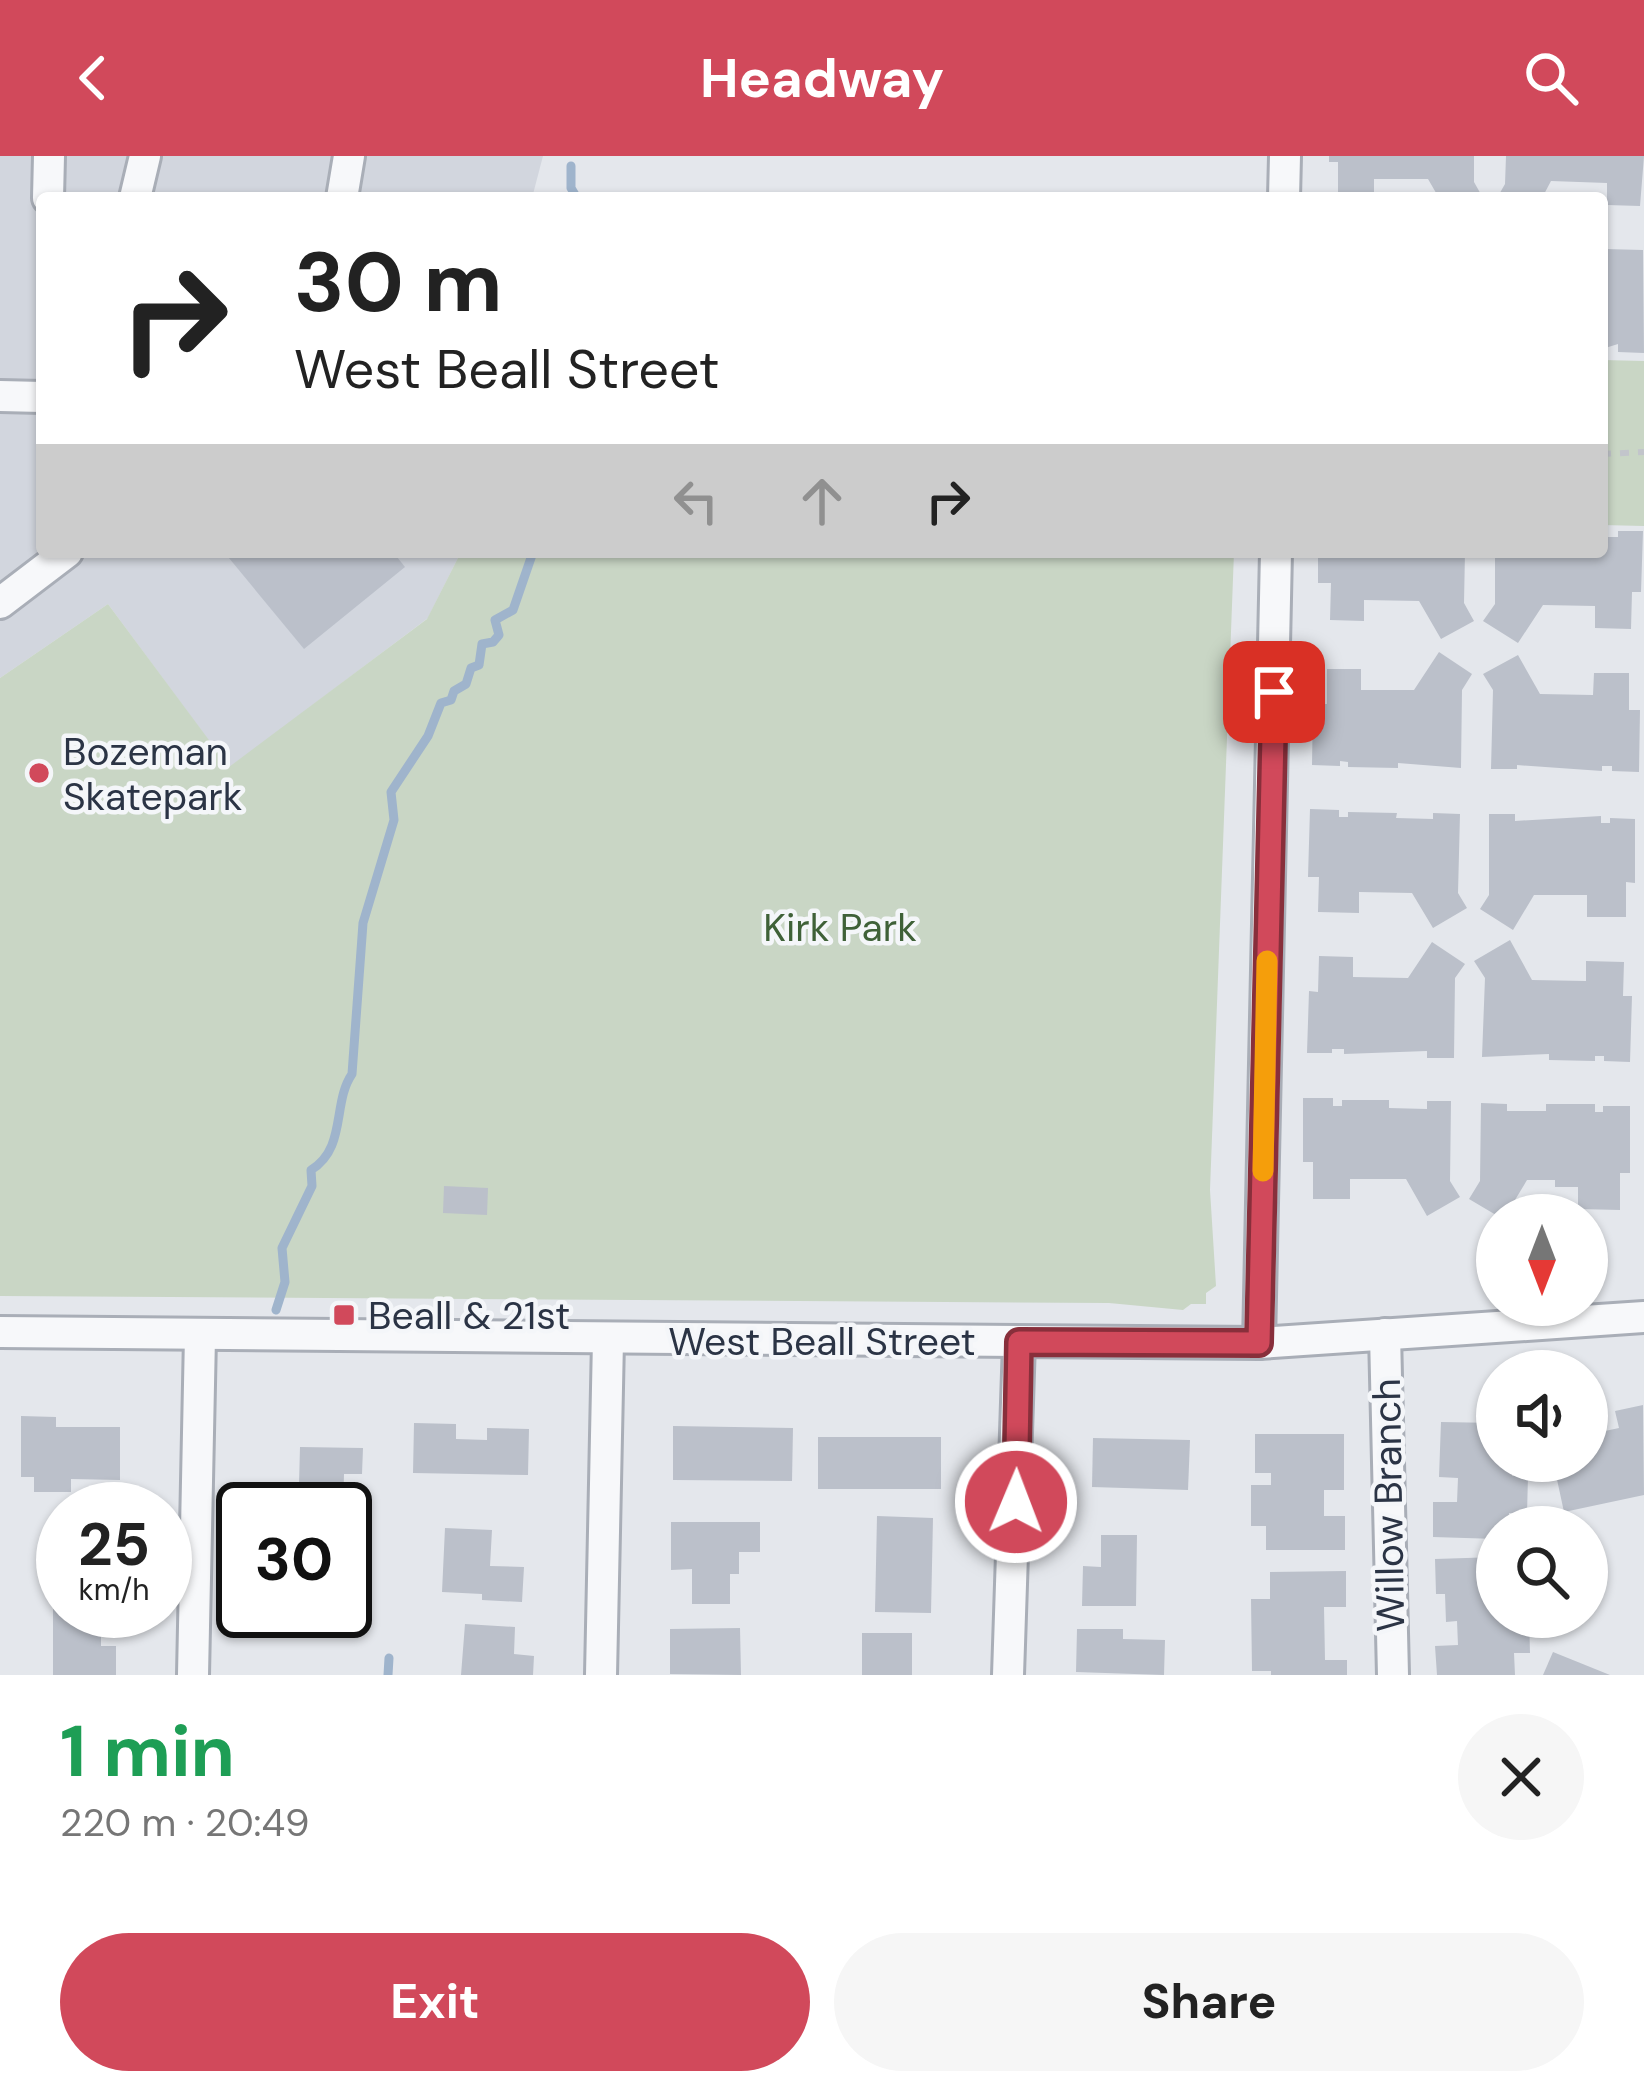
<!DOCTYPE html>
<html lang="en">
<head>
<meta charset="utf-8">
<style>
  body { margin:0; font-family:"DM Sans",sans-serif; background:#f6f6f6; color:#222; height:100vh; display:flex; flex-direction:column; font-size:45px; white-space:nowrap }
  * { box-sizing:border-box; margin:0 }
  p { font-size:39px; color:#767676 }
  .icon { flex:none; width:66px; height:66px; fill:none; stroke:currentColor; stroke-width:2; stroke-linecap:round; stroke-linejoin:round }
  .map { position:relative; height:1519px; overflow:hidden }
  .drawer { display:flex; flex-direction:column; background:#fff; flex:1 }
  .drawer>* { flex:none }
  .top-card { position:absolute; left:36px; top:36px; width:1572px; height:366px; border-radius:12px; box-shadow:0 3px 9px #0004; background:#fff; color:#222; overflow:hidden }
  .needle { width:78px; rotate:180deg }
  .controls { position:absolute; left:1476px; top:1038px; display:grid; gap:24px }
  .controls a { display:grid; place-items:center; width:132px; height:132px; border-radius:50%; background:#fff; box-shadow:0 3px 9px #0004; font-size:60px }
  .speed { position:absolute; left:36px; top:1326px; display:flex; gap:24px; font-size:60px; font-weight:700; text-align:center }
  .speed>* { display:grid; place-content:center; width:156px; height:156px; border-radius:50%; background:#fff; box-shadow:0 3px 9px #0004; line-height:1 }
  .speed small { font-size:30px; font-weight:400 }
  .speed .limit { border:6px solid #111; border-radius:18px; background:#fff; color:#111 }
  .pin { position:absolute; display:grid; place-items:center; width:102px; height:102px; color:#fff; margin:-51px; border-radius:24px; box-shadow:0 6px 18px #0006 }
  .me { position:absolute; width:132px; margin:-66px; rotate:1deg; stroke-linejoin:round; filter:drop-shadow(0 0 9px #0008) }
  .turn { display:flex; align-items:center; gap:42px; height:252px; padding:0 60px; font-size:54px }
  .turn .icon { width:156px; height:156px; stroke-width:2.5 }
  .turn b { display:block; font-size:84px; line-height:102px }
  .lanes { display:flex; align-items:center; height:114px; padding:0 60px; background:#0003; justify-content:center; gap:60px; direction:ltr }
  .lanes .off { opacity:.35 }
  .round { display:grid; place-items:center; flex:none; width:126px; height:126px; border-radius:63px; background:#f6f6f6 }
  .headline { display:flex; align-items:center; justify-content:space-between; height:204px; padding:0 60px }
  h1 { font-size:72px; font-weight:700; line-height:90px; color:#1e9e55 }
  .cta { display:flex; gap:24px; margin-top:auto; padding:24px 60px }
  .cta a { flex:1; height:138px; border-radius:72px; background:#d1495b; color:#fff; font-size:48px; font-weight:700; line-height:138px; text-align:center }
  .cta a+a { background:#f6f6f6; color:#222 }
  header { display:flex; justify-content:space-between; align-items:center; height:156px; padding:0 60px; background:#d1495b; color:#fff; font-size:54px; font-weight:700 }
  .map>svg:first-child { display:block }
</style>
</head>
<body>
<header><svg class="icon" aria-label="back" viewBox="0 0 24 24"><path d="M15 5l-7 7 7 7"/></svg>Headway<svg class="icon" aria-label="search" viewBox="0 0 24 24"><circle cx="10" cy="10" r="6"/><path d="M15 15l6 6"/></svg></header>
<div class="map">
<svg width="1644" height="1519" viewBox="0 0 1644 1519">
  <rect width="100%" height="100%" fill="#e4e7ec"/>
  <path fill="#d2d6de" d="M0,0H543L532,42H42V396H461L428,462L229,612L108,448L0,522Z"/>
  <g fill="#c9d6c5">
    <path d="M1602,204L1644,205V370L1602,369Z"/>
    <path d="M461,396H1234L1210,1034L1216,1130L1206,1137V1148H1191L1183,1154L1109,1147L0,1140V522L108,448L229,611L427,463Z"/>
  </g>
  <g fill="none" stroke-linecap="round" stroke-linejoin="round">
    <g stroke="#9fb4cc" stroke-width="9">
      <path d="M571,10V32L577,42"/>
      <path d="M276,1154L285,1126L282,1092L312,1030L311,1014C347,992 332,947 352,918L363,767L394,664L391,636L428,580L441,547L451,544L454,535L466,528L471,512L479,509L482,488L493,486L499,479L495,464L513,454L533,396"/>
      <path d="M388,1519L389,1502"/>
    </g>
  </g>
  <g fill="#bbc0ca">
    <path d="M1329,0H1474V26L1483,42H1439L1428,23H1374V42H1338V6H1329Z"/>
    <path d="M1506,0H1644L1640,50L1607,49V27L1551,25L1542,42H1497L1505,28Z"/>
    <path d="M1605,93L1643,94L1644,197L1618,196V188L1602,193Z"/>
    <path d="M1602,374H1607L1606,381H1618V375H1643L1641,436H1632L1631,473L1595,472V450L1543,449L1518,487L1483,465L1495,448V396H1602Z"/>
    <path d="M224,396H393L405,411L304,493Z"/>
    <path d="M1318,396H1465L1464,447L1474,465L1441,483L1419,445L1364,444V465L1330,464L1331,427H1318Z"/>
    <path d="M1439,496L1472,518L1462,534L1461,612L1398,607V612L1348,611V606L1340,605V610L1312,609L1313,548H1327V513H1361V534H1414Z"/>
    <path d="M1518,499L1540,538L1593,539L1594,517H1629V554H1640L1639,616L1612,615V610H1602V615L1517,609V613H1491L1493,534L1483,518Z"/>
    <path d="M1310,653L1339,654V661H1348V656L1397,657L1396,662L1433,663V657L1460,658L1458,737L1467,752L1433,772L1412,737L1359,736V757L1318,756L1319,721H1308Z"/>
    <path d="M1489,658H1515V665L1601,660V667H1610V662L1635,663V727L1626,726V761H1587V739H1534L1513,774L1480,753L1489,739Z"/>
    <path d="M1510,784L1532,824L1586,825V805L1624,806L1623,840H1632L1630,906L1604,905V900H1595V905L1549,904V898L1482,901L1485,822L1474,805Z"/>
    <path d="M1432,786L1465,808L1455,822L1454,902H1427V895L1344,898V893H1332V897H1307L1309,835L1318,836L1319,800L1353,801V821L1408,822Z"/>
    <path d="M1303,942H1333V950H1342V944H1389V952L1427,953V945H1451L1450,1025L1460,1041L1427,1060L1406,1023H1350V1043H1313V1006H1303Z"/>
    <path d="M1481,947L1507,948V955H1546V948H1595V956H1603V950H1630V1017H1620V1054L1578,1053V1031H1555V1024H1527L1506,1059H1496L1469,1043L1480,1025Z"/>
    <path d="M444,1030L488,1032L487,1059L443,1057Z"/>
    <path d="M1643,1249L1644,1339L1564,1356L1553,1305H1587V1269L1591,1278L1619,1272L1615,1255Z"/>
    <path d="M21,1260L56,1261V1271H120V1324L71,1323V1336H34V1321H21Z"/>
    <path d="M1441,1266L1497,1267V1305H1512V1320H1528L1527,1358L1509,1357L1508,1371H1497V1383L1433,1381V1346H1457L1458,1322L1439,1321Z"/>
    <path d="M414,1267L456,1268V1283L487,1284V1272L529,1273L528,1319L413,1317Z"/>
    <path d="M673,1270L793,1272L792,1325L673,1324Z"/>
    <path d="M1255,1278H1344V1334H1324V1360H1345V1394H1266V1370H1251V1329H1271V1317H1255Z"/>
    <rect x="818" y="1281" width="123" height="52"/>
    <path d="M1093,1282L1190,1284L1188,1334L1092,1331Z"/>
    <path d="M300,1291L363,1292L362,1318H344L343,1353H267V1328L299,1329Z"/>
    <path d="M877,1360L933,1362L931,1457L875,1456Z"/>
    <path d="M671,1366H760V1396H739V1418H730V1448H692V1413L671,1414Z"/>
    <path d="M445,1372L492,1374L490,1410L524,1411L522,1446L482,1444V1438L442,1436Z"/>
    <path d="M1101,1379H1137L1136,1450H1082L1083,1410L1101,1411Z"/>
    <path d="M1497,1401V1461H1529L1530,1497H1514L1515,1519H1437L1435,1490L1458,1489L1457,1465L1446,1466L1445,1438H1436L1435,1403Z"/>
    <path d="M1346,1415V1451H1324L1325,1504H1347V1519H1271V1515H1252L1251,1443H1270V1416Z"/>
    <path d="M53,1433H63V1455H101V1490H116V1519H53Z"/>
    <path d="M265,1455H311V1477L265,1476Z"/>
    <path d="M465,1468L515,1471L514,1498L534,1500L533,1519H461Z"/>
    <path d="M740,1472L741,1519L670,1518V1473Z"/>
    <path d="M1077,1473H1123V1483L1165,1484L1164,1519L1076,1516Z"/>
    <rect x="862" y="1477" width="50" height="42"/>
    <path d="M1553,1496L1610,1519H1543Z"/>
  </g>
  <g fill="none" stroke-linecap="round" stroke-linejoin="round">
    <g stroke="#a9aeb7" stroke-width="36">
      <g id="minor">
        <path d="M48,42L49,0"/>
        <path d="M135,42L145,0"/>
        <path d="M342,42L349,0"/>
        <path d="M1284,42L1285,0"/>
        <path d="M0,240L42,241"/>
        <path d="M0,447L67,396"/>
        <path d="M0,1176L1259,1187L1644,1161"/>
        <path d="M1385,1178L1393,1519"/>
        <path d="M1259,1187L1276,396"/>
        <path d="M193,1519L200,1180"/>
        <path d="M601,1519L608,1184"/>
        <path d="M1008,1519L1019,1186"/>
      </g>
    </g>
    <path stroke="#c2c5cb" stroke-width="6" stroke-dasharray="9 9" stroke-linecap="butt" d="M1602,298L1644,296"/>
    <use href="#minor" stroke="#f7f8fa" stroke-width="30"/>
  </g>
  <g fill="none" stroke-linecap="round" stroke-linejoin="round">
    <g stroke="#882f3b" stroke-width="30">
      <path id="route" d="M1016,1346L1019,1186L1259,1187L1274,536"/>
    </g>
    <use href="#route" stroke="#d1495b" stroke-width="21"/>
    <path stroke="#f59e0b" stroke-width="21" d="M1263,1015L1267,805"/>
  </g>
  <g fill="#d1495b" stroke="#f4f6f9" stroke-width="4.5">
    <circle cx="39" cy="617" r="12"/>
    <rect x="332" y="1147" width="24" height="24" rx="6"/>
  </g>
  <g text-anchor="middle" stroke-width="9" stroke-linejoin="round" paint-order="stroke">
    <g font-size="39" fill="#2b3445" stroke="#f4f6f9" text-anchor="start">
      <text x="63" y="609">Bozeman<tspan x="63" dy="45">Skatepark</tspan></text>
      <text x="368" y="1173">Beall &amp; 21st</text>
    </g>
    <g font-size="39" fill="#3f6138" stroke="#f4f6f9">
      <text x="840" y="785">Kirk Park</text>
    </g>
    <g font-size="39" fill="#2b3445" stroke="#f4f6f9">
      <text x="822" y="1199">West Beall Street</text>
      <text transform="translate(1388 1349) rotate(-91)" y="14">Willow Branch</text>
    </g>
  </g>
</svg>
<div class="controls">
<a><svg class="needle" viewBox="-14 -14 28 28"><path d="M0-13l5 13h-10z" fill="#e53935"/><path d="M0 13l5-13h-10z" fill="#767676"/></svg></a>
<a><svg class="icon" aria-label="sound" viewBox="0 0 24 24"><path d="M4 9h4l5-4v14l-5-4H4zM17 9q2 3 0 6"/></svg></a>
<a><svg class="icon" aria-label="search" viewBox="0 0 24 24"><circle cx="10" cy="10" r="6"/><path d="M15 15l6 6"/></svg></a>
</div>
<div class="speed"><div>25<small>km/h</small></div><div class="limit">30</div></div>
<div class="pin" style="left:1274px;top:536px;background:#d93025"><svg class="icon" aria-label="arrive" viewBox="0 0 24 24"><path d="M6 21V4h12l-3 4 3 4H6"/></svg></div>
<svg class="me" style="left:1016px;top:1346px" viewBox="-20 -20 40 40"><circle r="17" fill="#d1495b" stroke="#fff" stroke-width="3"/><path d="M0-11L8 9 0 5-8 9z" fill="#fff"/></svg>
<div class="top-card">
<div class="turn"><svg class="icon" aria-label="right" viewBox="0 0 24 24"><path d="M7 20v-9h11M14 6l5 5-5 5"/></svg><div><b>30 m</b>West Beall Street</div></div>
<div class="lanes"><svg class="icon off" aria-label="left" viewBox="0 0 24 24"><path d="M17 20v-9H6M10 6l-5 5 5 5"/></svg><svg class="icon off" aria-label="ahead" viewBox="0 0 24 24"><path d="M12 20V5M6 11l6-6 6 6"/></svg><svg class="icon" aria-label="right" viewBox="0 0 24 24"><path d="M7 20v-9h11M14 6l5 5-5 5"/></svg></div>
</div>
</div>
<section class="drawer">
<div class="headline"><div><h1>1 min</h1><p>220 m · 20:49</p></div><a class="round"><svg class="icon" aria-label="close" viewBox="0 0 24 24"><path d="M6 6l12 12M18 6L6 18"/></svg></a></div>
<div class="cta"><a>Exit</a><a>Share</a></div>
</section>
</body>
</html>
